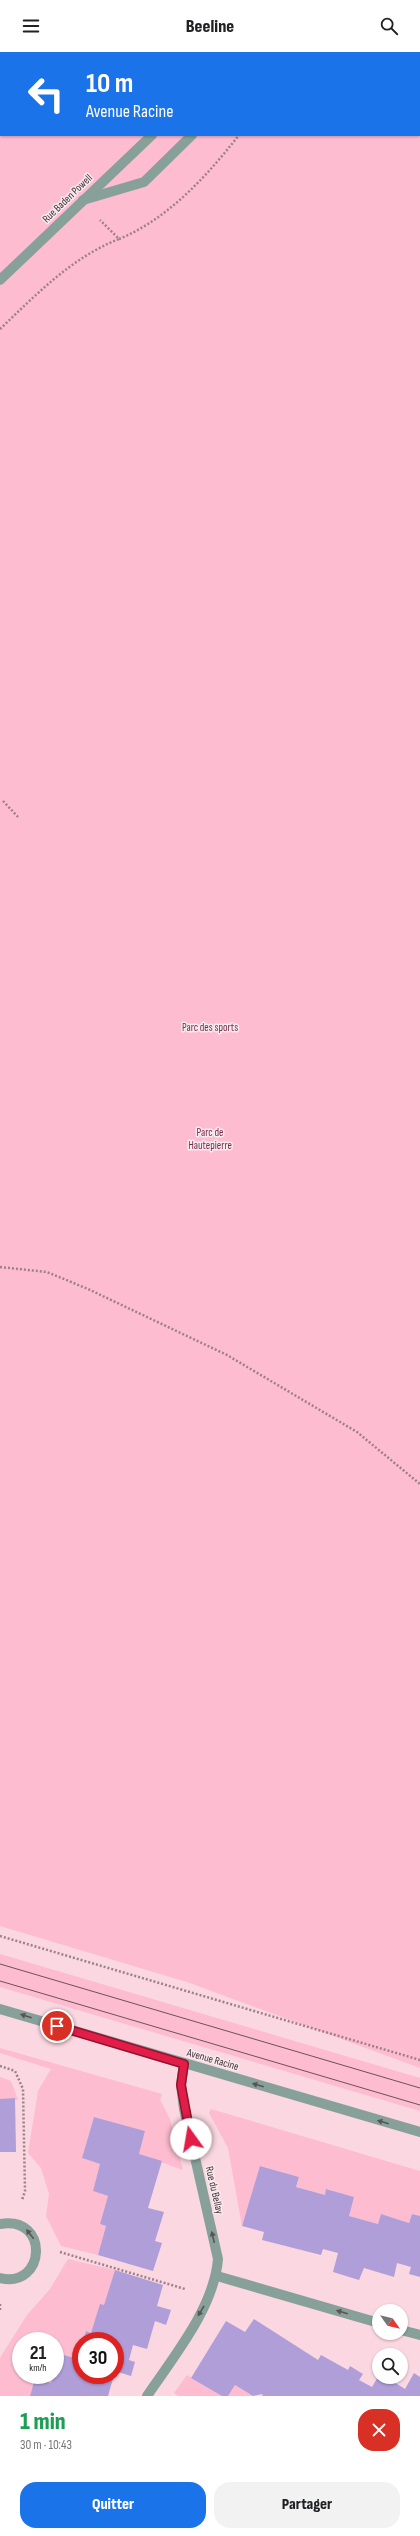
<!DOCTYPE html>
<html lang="fr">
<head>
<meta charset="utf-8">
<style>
  body { margin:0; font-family:"Sofia Sans Condensed",sans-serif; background:#f2f2f2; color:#202124; height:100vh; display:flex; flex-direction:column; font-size:15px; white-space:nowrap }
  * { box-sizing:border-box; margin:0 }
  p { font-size:13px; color:#757577 }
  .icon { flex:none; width:22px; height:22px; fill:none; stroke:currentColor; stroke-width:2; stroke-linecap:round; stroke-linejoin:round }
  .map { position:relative; height:2344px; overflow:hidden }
  .drawer { display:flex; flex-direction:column; background:#fff; flex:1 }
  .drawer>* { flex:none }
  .top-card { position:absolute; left:0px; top:0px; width:420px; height:84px; box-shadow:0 1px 3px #0004; background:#1a73e8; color:#fff; overflow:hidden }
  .needle { width:26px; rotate:124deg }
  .controls { position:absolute; left:372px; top:2252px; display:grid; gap:8px }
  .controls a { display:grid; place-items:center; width:36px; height:36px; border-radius:50%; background:#fff; box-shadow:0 1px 3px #0004; font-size:20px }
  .speed { position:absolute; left:12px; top:2280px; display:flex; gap:8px; font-size:20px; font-weight:700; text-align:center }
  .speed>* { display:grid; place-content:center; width:52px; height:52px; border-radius:50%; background:#fff; box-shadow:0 1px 3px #0004; line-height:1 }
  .speed small { font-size:10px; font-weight:400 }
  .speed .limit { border:6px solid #d22; background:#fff; color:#111 }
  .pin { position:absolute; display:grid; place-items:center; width:34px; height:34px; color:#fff; margin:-17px; border:2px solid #fff; border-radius:50%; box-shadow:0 1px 4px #0007 }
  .me { position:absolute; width:44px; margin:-22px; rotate:347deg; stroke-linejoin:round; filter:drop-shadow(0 0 3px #0008) }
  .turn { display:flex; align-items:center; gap:14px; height:84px; padding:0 20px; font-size:18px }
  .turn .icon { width:52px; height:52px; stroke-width:2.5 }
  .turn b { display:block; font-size:28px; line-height:34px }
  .round { display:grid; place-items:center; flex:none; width:42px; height:42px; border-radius:16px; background:#f2f2f2 }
  .summary { display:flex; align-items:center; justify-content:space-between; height:68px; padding:0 20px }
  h1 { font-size:24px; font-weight:800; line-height:30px; color:#1e9e55 }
  .button { display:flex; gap:8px; margin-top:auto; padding:8px 20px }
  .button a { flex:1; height:46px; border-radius:16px; background:#1a73e8; color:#fff; font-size:16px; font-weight:800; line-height:46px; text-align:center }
  .button a+a { background:#f2f2f2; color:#202124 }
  header { display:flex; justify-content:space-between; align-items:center; height:52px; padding:0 20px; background:#fff; font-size:18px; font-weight:800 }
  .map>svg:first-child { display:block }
</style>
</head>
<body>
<header><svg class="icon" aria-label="menu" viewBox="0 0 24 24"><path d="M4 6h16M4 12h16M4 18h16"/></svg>Beeline<svg class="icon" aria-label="search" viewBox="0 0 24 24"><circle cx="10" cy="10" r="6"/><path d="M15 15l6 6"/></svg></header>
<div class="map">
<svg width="420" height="2344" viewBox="0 0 420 2344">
  <rect width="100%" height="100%" fill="#fad7e1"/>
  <g fill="#febcd1" fill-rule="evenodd">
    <path d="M0,0H420V2016L187,1930L0,1874ZM1,1H419V83H1Z"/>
    <path d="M0,1902L420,2026V2059L0,1935Z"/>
    <path d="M0,1996L162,2042L160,2048L170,2067L183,2118L139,2102L145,2079L94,2065L82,2106L100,2112L93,2139L108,2144L100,2172L106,2174L98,2203L61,2194L46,2164L49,2142L41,2116L28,2101L38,2039L51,2017L0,2001Z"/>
    <path d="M0,2025L11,2029L18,2048L0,2047Z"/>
    <path d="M211,2057L420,2119V2164L412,2162L409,2171L381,2162L378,2172L349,2164L353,2145L327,2137L325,2143L296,2135L299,2125L261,2114L242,2174L228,2096L209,2061Z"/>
    <path d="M68,2207L115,2218L104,2253L91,2281L86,2279L83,2289H81L78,2307L60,2302L55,2317V2289H21V2323H53L51,2331L35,2326L30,2344H0V2306L27,2263L50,2237Z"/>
    <path d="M187,2323L222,2344H178L174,2341Z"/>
    <path d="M235,2333L253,2344H228Z"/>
  </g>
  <g fill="#af9ed8">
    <path d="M15,2046L16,2100H0V2047Z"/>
    <path d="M94,2065L145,2079L139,2102L162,2109L148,2156L164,2160L155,2189L162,2191L153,2219L98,2203L106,2174L100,2172L108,2144L93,2139L100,2112L82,2106Z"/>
    <path d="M260,2114L299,2125L296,2135L325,2143L326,2137L354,2145L349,2164L378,2172L381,2162L409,2171L412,2162L420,2164V2225L409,2222L411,2215L397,2211L394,2225L364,2216L359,2228L333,2220L338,2201L323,2197L321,2203L262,2188L264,2180L242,2174Z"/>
    <path d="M115,2218L163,2233L157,2254L171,2258L166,2273L155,2269L147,2297L133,2293L129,2308L135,2310L131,2324L115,2319V2289H83L86,2279L91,2281L100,2252L104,2253Z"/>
    <path d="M254,2267L318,2308L321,2303L348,2318L350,2314L363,2322L359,2328L372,2335L379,2323V2325H386L405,2337L414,2321L420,2325V2344H263L262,2342L253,2344L235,2333L228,2344H222L191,2326L226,2269L245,2280Z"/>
    <path d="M81,2298V2323H114L108,2344H30L35,2326L51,2331L60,2302L78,2307Z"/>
  </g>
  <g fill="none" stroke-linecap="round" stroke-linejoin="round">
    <g stroke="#9d818a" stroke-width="2.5" stroke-dasharray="2 2" stroke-linecap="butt">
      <path d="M290,0L291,1"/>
      <path d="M310,1L312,0"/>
      <path d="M119,187C168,167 207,124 239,83"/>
      <path d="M0,277C37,242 71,206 119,187L100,168"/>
      <path d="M3,749L18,765"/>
      <path d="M0,1215L47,1220L88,1237L227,1303L357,1380L420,1432"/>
      <path d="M0,1884L420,2008"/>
      <path d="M0,2014L15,2019L23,2037L25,2139L22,2148"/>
      <path d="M60,2200L185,2237"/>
      <path d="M0,2258V2250"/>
    </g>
    <path stroke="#87a19a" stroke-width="10" d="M223,0L224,1"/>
    <g stroke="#87a19a" stroke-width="10">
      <path d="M239,1L240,0"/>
      <path d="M83,148L144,130L192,83"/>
      <path d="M0,228L152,83"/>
      <path d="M0,2172C50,2163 46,2237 0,2226"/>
      <path d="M217,2224L379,2271"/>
      <path d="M401,2278L420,2283"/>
      <path d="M147,2344C174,2304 214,2256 218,2207L184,2057L181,2033L184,2011"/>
    </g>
    <path stroke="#87a19a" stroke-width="10" d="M0,1957L420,2080"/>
    <g stroke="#6b525a" stroke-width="1">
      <path d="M0,1912L420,2036"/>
      <path d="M0,1929L420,2053"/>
    </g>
  </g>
  <defs><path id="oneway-solid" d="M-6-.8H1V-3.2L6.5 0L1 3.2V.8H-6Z"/></defs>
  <g fill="#5b5356">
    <use href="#oneway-solid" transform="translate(26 1964) rotate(-163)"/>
    <use href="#oneway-solid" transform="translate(258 2033) rotate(-164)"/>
    <use href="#oneway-solid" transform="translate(383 2070) rotate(-164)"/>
    <use href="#oneway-solid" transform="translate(30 2182) rotate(-128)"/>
    <use href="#oneway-solid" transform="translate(213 2185) rotate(-103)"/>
    <use href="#oneway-solid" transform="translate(201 2259) rotate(121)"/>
    <use href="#oneway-solid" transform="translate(342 2260) rotate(-164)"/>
  </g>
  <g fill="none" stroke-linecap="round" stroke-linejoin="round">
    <g stroke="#92132f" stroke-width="10">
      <path id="route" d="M57,1974L184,2012L181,2033L191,2087"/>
    </g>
    <use href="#route" stroke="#e11d48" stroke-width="7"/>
  </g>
  <g text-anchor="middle" stroke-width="3" stroke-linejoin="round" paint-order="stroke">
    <g font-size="11" fill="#483239" stroke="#f7ebef">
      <text transform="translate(67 146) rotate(-44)" y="4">Rue Baden Powell</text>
      <text transform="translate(213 2007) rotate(16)" y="4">Avenue Racine</text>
      <text transform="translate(215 2138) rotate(77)" y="4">Rue du Bellay</text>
    </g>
    <g font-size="11" fill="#7b2b4c" stroke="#f7ebef">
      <text x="210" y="979">Parc des sports</text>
      <text x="210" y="1084">Parc de<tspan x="210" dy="13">Hautepierre</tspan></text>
    </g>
  </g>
</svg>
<div class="controls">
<a><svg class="needle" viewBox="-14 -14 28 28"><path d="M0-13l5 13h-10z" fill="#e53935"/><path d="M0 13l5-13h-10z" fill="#757577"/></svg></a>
<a><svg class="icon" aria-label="search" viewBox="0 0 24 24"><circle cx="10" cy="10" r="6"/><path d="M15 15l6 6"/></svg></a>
</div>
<div class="speed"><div>21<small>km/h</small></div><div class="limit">30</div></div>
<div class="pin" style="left:57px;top:1974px;background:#d93025"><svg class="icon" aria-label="arrive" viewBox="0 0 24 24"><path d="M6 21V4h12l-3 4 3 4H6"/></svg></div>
<svg class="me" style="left:191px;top:2087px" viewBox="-20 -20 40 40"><circle r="19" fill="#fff"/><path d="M0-13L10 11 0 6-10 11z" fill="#e11d48"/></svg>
<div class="top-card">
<div class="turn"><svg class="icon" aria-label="left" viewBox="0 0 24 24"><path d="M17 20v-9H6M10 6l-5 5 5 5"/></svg><div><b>10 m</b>Avenue Racine</div></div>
</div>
</div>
<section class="drawer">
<div class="summary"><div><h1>1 min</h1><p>30 m · 10:43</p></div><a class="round" style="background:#d93025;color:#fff"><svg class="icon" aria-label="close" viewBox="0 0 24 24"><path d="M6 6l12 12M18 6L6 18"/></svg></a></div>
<div class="button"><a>Quitter</a><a>Partager</a></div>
</section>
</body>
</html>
